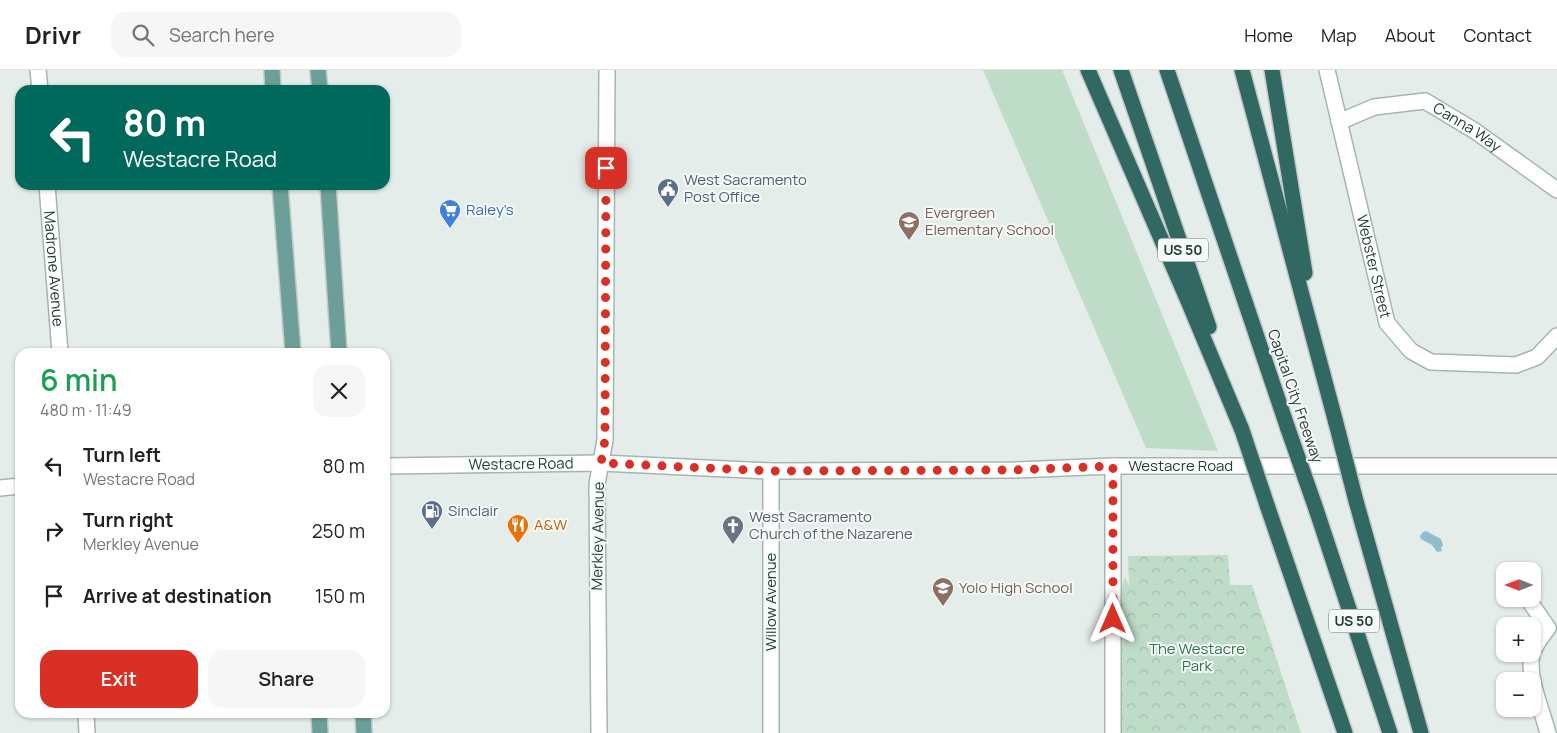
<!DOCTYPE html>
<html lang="en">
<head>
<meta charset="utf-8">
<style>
  body { margin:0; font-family:Manrope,sans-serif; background:#f6f6f6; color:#222; height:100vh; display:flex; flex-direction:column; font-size:19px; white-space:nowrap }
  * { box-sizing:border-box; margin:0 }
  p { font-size:16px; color:#767676 }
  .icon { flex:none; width:28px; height:28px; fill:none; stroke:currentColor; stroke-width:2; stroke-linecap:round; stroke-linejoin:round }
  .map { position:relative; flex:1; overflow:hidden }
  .drawer { position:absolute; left:15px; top:278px; width:375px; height:370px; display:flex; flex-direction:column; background:#fff; border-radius:15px; box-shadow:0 1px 4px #0004 }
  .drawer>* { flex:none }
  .hud { position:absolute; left:15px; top:15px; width:375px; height:105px; border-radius:15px; box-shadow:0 1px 4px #0004; background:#00695c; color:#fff; overflow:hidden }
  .needle { width:32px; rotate:270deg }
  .controls { position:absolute; left:1496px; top:492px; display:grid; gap:10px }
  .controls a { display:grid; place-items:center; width:45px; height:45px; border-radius:10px; background:#fff; box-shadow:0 1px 4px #0004; font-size:25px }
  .pin { position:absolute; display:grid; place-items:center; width:42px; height:42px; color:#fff; margin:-21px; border-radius:10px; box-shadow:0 2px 8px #0006 }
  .me { position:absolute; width:55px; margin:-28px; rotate:0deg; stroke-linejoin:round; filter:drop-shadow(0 0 4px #0008) }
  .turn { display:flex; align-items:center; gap:18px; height:105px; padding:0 25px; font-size:22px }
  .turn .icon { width:65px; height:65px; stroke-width:2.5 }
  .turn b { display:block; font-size:35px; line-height:42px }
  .round { display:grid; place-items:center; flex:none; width:52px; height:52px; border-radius:15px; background:#f6f6f6 }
  .headline { display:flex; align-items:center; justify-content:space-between; height:85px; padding:0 25px }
  h1 { font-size:30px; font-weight:600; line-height:38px; color:#1e9e55 }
  .cta { display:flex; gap:10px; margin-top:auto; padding:10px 25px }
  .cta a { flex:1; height:58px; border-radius:15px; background:#d93025; color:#fff; font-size:20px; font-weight:600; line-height:58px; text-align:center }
  .cta a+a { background:#f6f6f6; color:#222 }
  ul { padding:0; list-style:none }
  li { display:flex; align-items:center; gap:15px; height:65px; padding:0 25px }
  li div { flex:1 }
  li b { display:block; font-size:19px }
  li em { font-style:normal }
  header { display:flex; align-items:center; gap:30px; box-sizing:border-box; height:70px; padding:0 25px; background:#fff; border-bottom:1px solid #e0e0e0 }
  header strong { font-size:24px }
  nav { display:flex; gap:28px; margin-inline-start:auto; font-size:18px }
  .search { width:350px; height:45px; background:#f6f6f6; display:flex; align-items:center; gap:12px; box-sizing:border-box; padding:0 18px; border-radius:15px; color:#767676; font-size:19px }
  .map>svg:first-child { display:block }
</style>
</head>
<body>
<header>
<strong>Drivr</strong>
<div class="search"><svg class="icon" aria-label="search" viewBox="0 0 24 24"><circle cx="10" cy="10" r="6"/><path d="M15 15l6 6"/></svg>Search here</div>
<nav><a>Home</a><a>Map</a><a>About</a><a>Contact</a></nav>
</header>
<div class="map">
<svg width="1557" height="663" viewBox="0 0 1557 663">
  <defs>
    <pattern id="park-crowns" width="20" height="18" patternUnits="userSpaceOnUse" patternTransform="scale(1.25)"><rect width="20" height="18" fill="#bfdcc9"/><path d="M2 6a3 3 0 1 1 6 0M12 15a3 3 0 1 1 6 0" fill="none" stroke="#a4bead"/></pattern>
  </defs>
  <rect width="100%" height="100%" fill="#e4edea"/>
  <path fill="#bfdcc9" d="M983,0H1062L1218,381L1146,378Z"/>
  <path fill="url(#park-crowns)" d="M1228,485L1230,515H1252L1301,663H1122V516L1125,507L1129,516L1128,486Z"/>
  <path fill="#90bece" d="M1426,461L1441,469L1443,475L1441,478L1442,481L1437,482L1432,475L1421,469L1420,466L1423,462Z"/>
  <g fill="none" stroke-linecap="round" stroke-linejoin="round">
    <g stroke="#a7b5b1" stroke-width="18">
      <g id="minor">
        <path d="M38,0L40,20"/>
        <path id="s1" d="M1327,0L1387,253L1411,281L1431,292L1516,295L1537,287L1557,266"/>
        <path id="s2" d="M1339,52L1374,37L1425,31L1475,61L1557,120"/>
        <path id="s3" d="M47,115L60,282"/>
        <path id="s4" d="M385,396L601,393L771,401L1014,400L1113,396H1557"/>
        <path d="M0,418L20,416"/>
        <path d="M1528,529L1548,558"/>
        <path d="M1532,583L1538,572L1548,558"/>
        <path d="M1532,584C1527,607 1542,640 1548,663"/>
        <path d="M86,642L87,663"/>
        <path d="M599,663L597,414L605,370L607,0"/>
        <path d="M771,663V401"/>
        <path d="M1113,663V396"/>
      </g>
    </g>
    <g stroke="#c2c9c8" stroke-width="18">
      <g id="major">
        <path d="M272,0L273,20"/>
        <path d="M318,0L320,20"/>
        <path d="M280,115L293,282"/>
        <path d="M328,115L339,282"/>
        <path d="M319,642L320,663"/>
        <path d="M363,642L364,663"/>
      </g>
    </g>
    <g stroke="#c2c9c8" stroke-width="18">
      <g id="highway">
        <path d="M1088,0L1188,231L1242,360"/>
        <path d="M1121,0L1209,257"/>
        <path d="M1167,0L1288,359"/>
        <path d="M1242,0L1336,353"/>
        <path d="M1272,0L1305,203"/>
        <path d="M1356,431L1421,663"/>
        <path d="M1267,435L1345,663"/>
        <path d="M1316,439L1390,663"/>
      </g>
    </g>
    <use href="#minor" stroke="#fff" stroke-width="15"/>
    <use href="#major" stroke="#6c9f97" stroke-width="15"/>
    <use href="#highway" stroke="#326862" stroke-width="15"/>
    <g stroke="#c2c9c8" stroke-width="18" stroke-linecap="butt">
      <g id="highway-bridge">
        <path d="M1336,353L1356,431"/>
        <path d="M1288,359L1316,439"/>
        <path d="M1242,360L1267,435"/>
      </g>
    </g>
    <use href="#highway-bridge" stroke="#326862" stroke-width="15"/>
  </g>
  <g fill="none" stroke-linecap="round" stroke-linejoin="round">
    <path stroke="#d93025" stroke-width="9" stroke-dasharray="0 16.2" d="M606,98L605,370L601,393L771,401L1014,400L1113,396V549"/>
  </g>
  <defs>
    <g id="civic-pin" transform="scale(1.125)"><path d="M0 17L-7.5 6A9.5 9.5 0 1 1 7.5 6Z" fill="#5c6f8a" stroke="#f5f9f7"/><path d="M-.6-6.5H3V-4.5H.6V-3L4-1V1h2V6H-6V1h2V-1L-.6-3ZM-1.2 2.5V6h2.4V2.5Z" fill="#fff"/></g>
    <g id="supermarket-pin" transform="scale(1.125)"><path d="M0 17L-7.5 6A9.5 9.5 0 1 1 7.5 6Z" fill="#3f7fe0" stroke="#f5f9f7"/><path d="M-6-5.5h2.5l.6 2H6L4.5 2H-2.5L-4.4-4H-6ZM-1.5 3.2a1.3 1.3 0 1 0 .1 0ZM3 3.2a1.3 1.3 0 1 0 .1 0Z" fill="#fff"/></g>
    <g id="school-pin" transform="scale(1.125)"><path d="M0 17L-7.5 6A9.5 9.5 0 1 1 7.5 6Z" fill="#8d6e63" stroke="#f5f9f7"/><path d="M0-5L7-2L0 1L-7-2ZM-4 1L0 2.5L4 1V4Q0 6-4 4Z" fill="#fff"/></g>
    <g id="fuel-pin" transform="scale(1.125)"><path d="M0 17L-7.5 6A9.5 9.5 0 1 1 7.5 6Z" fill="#5c6f8a" stroke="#f5f9f7"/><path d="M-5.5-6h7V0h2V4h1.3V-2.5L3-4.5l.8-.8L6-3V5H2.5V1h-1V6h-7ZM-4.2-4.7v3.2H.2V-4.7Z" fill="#fff"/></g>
    <g id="restaurant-pin" transform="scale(1.125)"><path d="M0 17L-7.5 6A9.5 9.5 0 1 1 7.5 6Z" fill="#e8710a" stroke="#f5f9f7"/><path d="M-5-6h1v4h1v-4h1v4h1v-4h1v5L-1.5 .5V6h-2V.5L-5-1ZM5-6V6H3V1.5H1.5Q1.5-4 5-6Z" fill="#fff"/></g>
    <g id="church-pin" transform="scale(1.125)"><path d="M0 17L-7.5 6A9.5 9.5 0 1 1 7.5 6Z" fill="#6b7280" stroke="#f5f9f7"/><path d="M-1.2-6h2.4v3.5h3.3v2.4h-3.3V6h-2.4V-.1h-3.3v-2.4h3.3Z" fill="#fff"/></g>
  </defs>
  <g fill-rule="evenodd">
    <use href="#civic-pin" x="668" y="119"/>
    <use href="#supermarket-pin" x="450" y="140"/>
    <use href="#school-pin" x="909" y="152"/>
    <use href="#fuel-pin" x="432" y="441"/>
    <use href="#restaurant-pin" x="518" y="455"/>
    <use href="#church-pin" x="733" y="456"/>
    <use href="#school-pin" x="943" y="518"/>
  </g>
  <g text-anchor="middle" stroke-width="4" stroke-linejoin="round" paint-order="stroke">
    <g fill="#f5f9f7" stroke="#637572" stroke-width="1">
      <rect x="1158" y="168.5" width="50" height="23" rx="4"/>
      <rect x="1329" y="539.5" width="50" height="23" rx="4"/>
    </g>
    <g font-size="14" font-weight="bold" fill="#253d39">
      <text x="1183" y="185">US 50</text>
      <text x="1354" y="556">US 50</text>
    </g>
    <g font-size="15" fill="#253d39" stroke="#f5f9f7">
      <text dy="5" stroke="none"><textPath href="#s2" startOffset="139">Canna Way</textPath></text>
      <text dy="5" stroke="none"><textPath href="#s1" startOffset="202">Webster Street</textPath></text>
      <text dy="5" stroke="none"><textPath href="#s3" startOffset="84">Madrone Avenue</textPath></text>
      <text transform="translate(1295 326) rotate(71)" y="5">Capital City Freeway</text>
      <text dy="5" stroke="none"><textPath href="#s4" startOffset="136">Westacre Road</textPath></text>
      <text dy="5" stroke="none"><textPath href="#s4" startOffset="796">Westacre Road</textPath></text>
      <text transform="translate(598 466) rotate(-89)" y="5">Merkley Avenue</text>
      <text transform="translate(771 532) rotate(-90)" y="5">Willow Avenue</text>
    </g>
    <g font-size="15" fill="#4e5e75" stroke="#f5f9f7" text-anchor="start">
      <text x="684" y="115">West Sacramento<tspan x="684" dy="17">Post Office</tspan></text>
      <text x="448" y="446">Sinclair</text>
    </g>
    <g font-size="15" fill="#366cbe" stroke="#f5f9f7" text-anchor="start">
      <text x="466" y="145">Raley's</text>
    </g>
    <g font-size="15" fill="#785e54" stroke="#f5f9f7" text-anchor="start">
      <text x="925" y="148">Evergreen<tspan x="925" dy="17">Elementary School</tspan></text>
      <text x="959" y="523">Yolo High School</text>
    </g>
    <g font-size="15" fill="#5b616d" stroke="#f5f9f7" text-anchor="start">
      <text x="749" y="452">West Sacramento<tspan x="749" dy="17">Church of the Nazarene</tspan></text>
    </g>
    <g font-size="15" fill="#c56008" stroke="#f5f9f7" text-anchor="start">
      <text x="534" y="460">A&amp;W</text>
    </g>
    <g font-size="15" fill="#317250" stroke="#f5f9f7">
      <text x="1197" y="584">The Westacre<tspan x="1197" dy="17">Park</tspan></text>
    </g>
  </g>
</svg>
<div class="controls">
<a><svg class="needle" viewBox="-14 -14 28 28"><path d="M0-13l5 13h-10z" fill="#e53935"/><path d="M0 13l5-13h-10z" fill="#767676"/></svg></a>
<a>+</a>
<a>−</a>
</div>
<div class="pin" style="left:606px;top:98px;background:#d93025"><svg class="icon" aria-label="arrive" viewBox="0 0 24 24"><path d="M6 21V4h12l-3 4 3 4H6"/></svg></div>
<svg class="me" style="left:1113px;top:549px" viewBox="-20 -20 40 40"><path d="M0-17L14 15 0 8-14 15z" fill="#d93025" stroke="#fff" stroke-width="4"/></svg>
<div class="hud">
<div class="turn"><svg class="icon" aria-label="left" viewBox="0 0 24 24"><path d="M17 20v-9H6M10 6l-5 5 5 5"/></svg><div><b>80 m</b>Westacre Road</div></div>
</div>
<section class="drawer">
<div class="headline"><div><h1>6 min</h1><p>480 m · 11:49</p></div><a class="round"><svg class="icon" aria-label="close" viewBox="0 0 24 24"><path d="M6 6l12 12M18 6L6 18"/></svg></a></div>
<ul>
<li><svg class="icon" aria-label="left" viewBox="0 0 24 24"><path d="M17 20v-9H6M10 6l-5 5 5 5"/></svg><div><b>Turn left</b><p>Westacre Road</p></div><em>80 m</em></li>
<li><svg class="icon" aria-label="right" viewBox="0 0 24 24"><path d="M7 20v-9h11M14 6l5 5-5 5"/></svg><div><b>Turn right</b><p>Merkley Avenue</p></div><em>250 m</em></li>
<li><svg class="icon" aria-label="arrive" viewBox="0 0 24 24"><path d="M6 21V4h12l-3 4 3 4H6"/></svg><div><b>Arrive at destination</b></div><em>150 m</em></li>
</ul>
<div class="cta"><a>Exit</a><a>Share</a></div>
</section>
</div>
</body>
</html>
